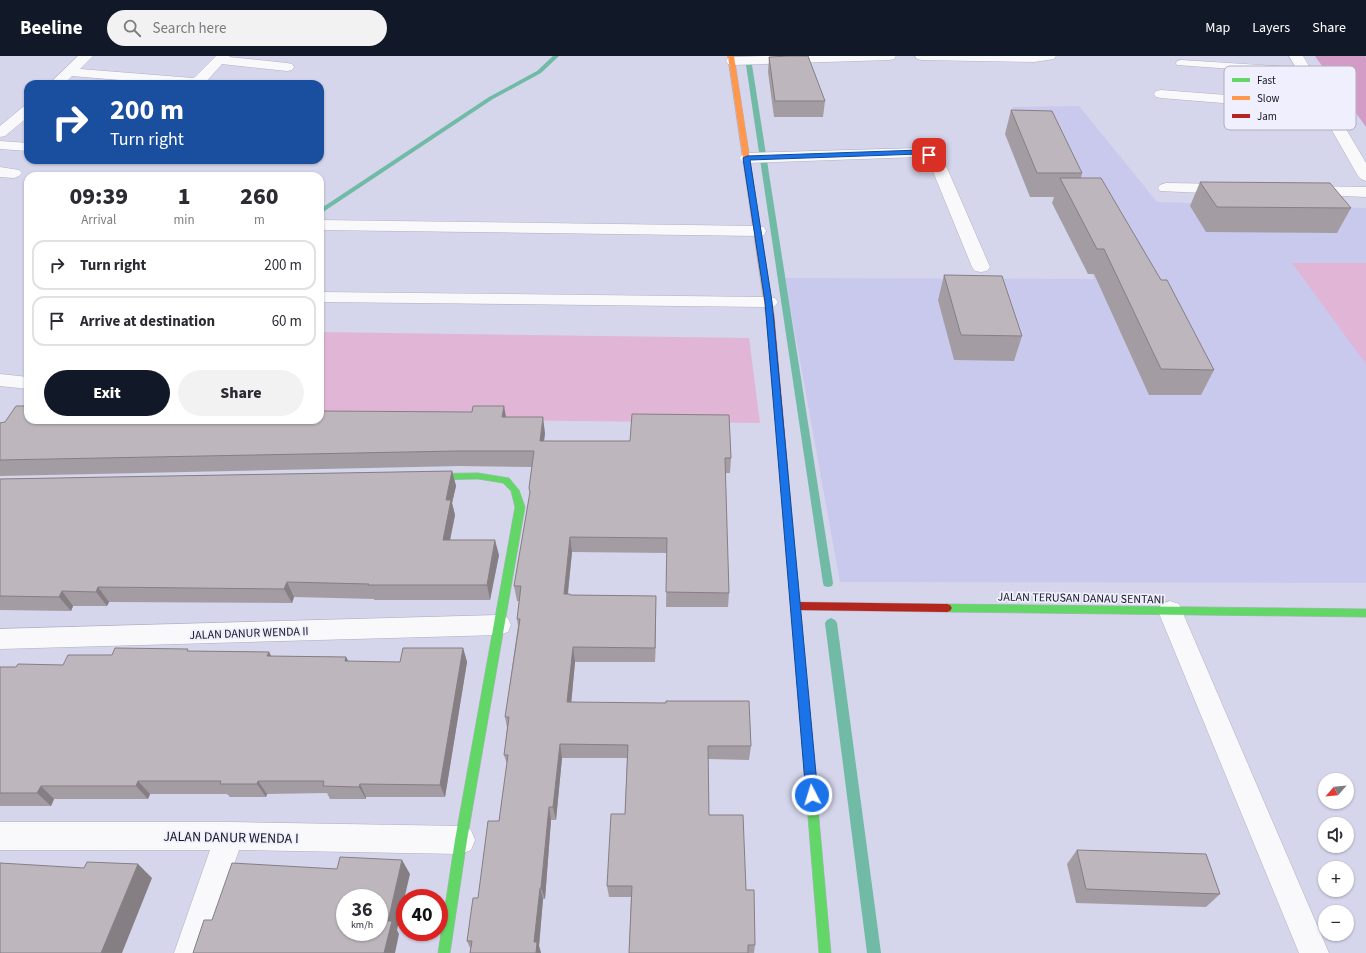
<!DOCTYPE html>
<html lang="en">
<head>
<meta charset="utf-8">
<style>
  body { margin:0; font-family:"Source Sans 3",sans-serif; background:#f2f2f3; color:#2b2b33; height:100vh; display:flex; flex-direction:column; font-size:15px; white-space:nowrap }
  * { box-sizing:border-box; margin:0 }
  p { font-size:13px; color:#7c7c81 }
  .icon { flex:none; width:22px; height:22px; fill:none; stroke:currentColor; stroke-width:2; stroke-linecap:round; stroke-linejoin:round }
  .map { position:relative; flex:1; overflow:hidden }
  .drawer { position:absolute; left:24px; top:116px; width:300px; height:252px; display:flex; flex-direction:column; background:#fff; border-radius:12px; box-shadow:0 1px 3px #0004 }
  .drawer>* { flex:none }
  .hud { position:absolute; left:24px; top:24px; width:300px; height:84px; border-radius:12px; box-shadow:0 1px 3px #0004; background:#1a4fa0; color:#fff; overflow:hidden }
  .needle { width:26px; rotate:243deg }
  .buttons { position:absolute; left:1318px; top:717px; display:grid; gap:8px }
  .buttons a { display:grid; place-items:center; width:36px; height:36px; border-radius:50%; background:#fff; box-shadow:0 1px 3px #0004; font-size:20px }
  .speed { position:absolute; left:336px; top:833px; display:flex; gap:8px; font-size:20px; font-weight:700; text-align:center }
  .speed>* { display:grid; place-content:center; width:52px; height:52px; border-radius:50%; background:#fff; box-shadow:0 1px 3px #0004; line-height:1 }
  .speed small { font-size:10px; font-weight:400 }
  .speed .limit { border:6px solid #d22; background:#fff; color:#111 }
  .pin { position:absolute; display:grid; place-items:center; width:34px; height:34px; color:#fff; margin:-17px; border-radius:8px; box-shadow:0 2px 6px #0006 }
  .me { position:absolute; width:44px; margin:-22px; rotate:355deg; stroke-linejoin:round; filter:drop-shadow(0 0 3px #0008) }
  .turn { display:flex; align-items:center; gap:14px; height:84px; padding:0 20px; font-size:18px }
  .turn .icon { width:52px; height:52px; stroke-width:2.5 }
  .turn b { display:block; font-size:28px; line-height:34px }
  .eta { display:flex; justify-content:space-evenly; align-items:center; height:68px; text-align:center }
  .eta b { font-size:24px; font-weight:800; line-height:28px }
  .action { display:flex; gap:8px; margin-top:auto; padding:8px 20px }
  .action a { flex:1; height:46px; border-radius:24px; background:#111827; color:#fff; font-size:16px; font-weight:800; line-height:46px; text-align:center }
  .action a+a { background:#f2f2f3; color:#2b2b33 }
  ul { padding:0; list-style:none }
  li { display:flex; align-items:center; gap:12px; height:50px; margin:0 8px 6px; padding:0 12px; border:2px solid #e1e1e2; border-radius:12px }
  li div { flex:1 }
  li b { display:block; font-size:15px }
  li em { font-style:normal }
  header { display:flex; align-items:center; gap:24px; box-sizing:border-box; height:56px; padding:0 20px; background:#111827; color:#fff }
  header strong { font-size:19px }
  nav { display:flex; gap:22px; margin-inline-start:auto; font-size:14px }
  .search { width:280px; height:36px; background:#f2f2f3; display:flex; align-items:center; gap:10px; box-sizing:border-box; padding:0 14px; border-radius:22px; color:#7c7c81; font-size:15px }
  .map>svg:first-child { display:block }
</style>
</head>
<body>
<header>
<strong>Beeline</strong>
<div class="search"><svg class="icon" aria-label="search" viewBox="0 0 24 24"><circle cx="10" cy="10" r="6"/><path d="M15 15l6 6"/></svg>Search here</div>
<nav><a>Map</a><a>Layers</a><a>Share</a></nav>
</header>
<div class="map">
<svg width="1366" height="897" viewBox="0 0 1366 897">
  <rect width="100%" height="100%" fill="#d5d5eb"/>
  <path fill="#c9c9ed" d="M1079,50L1157,146L1366,152V527L840,526L785,222L1094,223L1012,51Z"/>
  <g fill="#e1b5d6">
    <path d="M1292,207H1366V308Z"/>
    <path d="M320,276L749,282L760,367L320,362Z"/>
  </g>
  <path fill="#d39cc6" d="M1315,0H1365L1366,2V71Z"/>
  <g fill="none" stroke-linecap="round" stroke-linejoin="round">
    <g fill="#70baa6" fill-rule="evenodd">
      <path d="M553,0H559L541,17L493,43L320,158V153L489,41L537,15Z"/>
      <path d="M749,7L752,9L833,527L832,530L828,531L824,530L823,527L746,9Z"/>
      <path d="M831,562L835,564L837,567L881,897H867L825,567L827,564Z"/>
    </g>
    <g stroke="#b1b1c2" stroke-width="1">
      <path id="lane" d="M1181,4L1305,12L1310,15L1305,18L1177,9L1176,7L1177,5Z"/>
    </g>
    <g stroke="#b1b1c2" stroke-width="1">
      <g id="street">
        <path d="M78,0H93L80,13L193,22L195,21L216,0H230L229,1L287,7L292,8L294,11L292,14L287,15L222,8L205,27L201,28H168L72,20L64,28H49Z"/>
        <path d="M766,0H896L894,3L889,4L733,9L728,8L726,5L728,2L733,1Z"/>
        <path d="M915,0H1056L1054,3L1034,6L922,4L917,3Z"/>
        <path d="M1289,0H1303L1366,107V125L1361,123L1358,120L1321,55L1161,42L1156,41L1154,38L1156,35L1161,34L1316,46Z"/>
        <path d="M28,50V61L5,80L0,81V70L23,51Z"/>
        <path d="M0,85L28,87V95L0,93Z"/>
        <path d="M920,92L934,96L947,112L990,211L987,215L981,216L975,215L972,211L932,113L924,102L919,101L747,107L742,105L739,102L742,99L747,97Z"/>
        <path d="M0,111L19,114L22,117L19,120L14,122L0,121Z"/>
        <path d="M1166,127L1227,128L1233,130L1235,133L1233,136L1227,138L1160,135L1158,132L1160,129Z"/>
        <path d="M1307,130L1366,131V141L1301,138L1299,135L1301,132Z"/>
        <path d="M320,164L758,170L764,171L766,175L764,179L758,180L320,174Z"/>
        <path d="M320,236L769,241L775,242L778,246L775,250L769,251L320,246Z"/>
        <path d="M0,318L28,321V333L0,330Z"/>
        <path d="M1170,545L1179,548L1182,555L1329,897H1299L1158,555L1161,548Z"/>
        <path d="M499,559L508,562L511,569L508,576L499,579L0,593V573Z"/>
        <path d="M0,766H229L461,770L471,774L475,784L471,794L461,798L239,794L204,897H174L210,794H0Z"/>
      </g>
    </g>
    <g stroke="#b1b1c2" stroke-width="1">
      <g id="fast">
        <path d="M784,412L788,415L831,897H819L780,415Z"/>
        <path d="M478,417L509,422L519,434L525,451L467,784L450,897H438L455,784L515,451L511,435L503,427L478,423L423,424L419,421L423,418Z"/>
        <path d="M947,548L1366,553V561L947,556L944,555L942,552L944,549Z"/>
      </g>
    </g>
    <g stroke="#b1b1c2" stroke-width="1">
      <path id="slow" d="M728,0H734L774,259L770,261L766,259Z"/>
    </g>
    <g stroke="#b1b1c2" stroke-width="1">
      <g id="jam">
        <path d="M767,257H773L774,259L788,415L784,418L780,415L766,259Z"/>
        <path d="M796,546L947,548L950,549L952,552L950,555L947,556L796,554L793,553L791,550L793,547Z"/>
      </g>
    </g>
    <use href="#lane" fill="#f9f9fc" fill-rule="evenodd"/>
    <use href="#street" fill="#f9f9fc" fill-rule="evenodd"/>
    <use href="#fast" fill="#63d668" fill-rule="evenodd"/>
    <use href="#slow" fill="#ff974d" fill-rule="evenodd"/>
    <use href="#jam" fill="#b3261e" fill-rule="evenodd"/>
  </g>
  <g fill="#a39da3">
    <path d="M769,1L825,45L823,61H774L768,16Z"/>
    <path d="M1011,54L1082,117L1081,122L1214,314L1201,339H1149L1094,218H1088L1052,147L1054,141H1030L1005,78Z"/>
    <path d="M1200,126L1351,152L1337,177L1206,176L1190,150Z"/>
    <path d="M944,219L1022,280L1014,305L954,304L938,244Z"/>
    <path d="M506,361L545,377L544,385L731,402L730,417H725L729,537L728,551H666L667,497L572,496L568,538L570,539L656,540V555L655,606H575L571,647L751,690L749,704L708,703L709,759L746,834L755,889L754,897H629L631,841H609L607,830L625,758L627,702H562L556,764H551L545,843H543L539,890L541,897H470L471,894L467,885L499,765L507,708L504,699L507,672L505,661L518,570L517,563L519,545H517L514,530L530,438L529,432L532,411L460,410L0,420V367L28,364Z"/>
    <path d="M452,415L456,430L452,447L455,459L450,484L499,499L490,544H374V543L294,541L292,547L109,546L107,550H73L71,555L0,554V423Z"/>
    <path d="M463,592L467,606L445,741H366V743H330L327,737L267,738L266,741H230L227,738H150L148,743H54L51,750H0V611H16L63,609L112,599L190,595L269,596L271,600L346,601L349,606H400Z"/>
    <path d="M1077,794L1220,838L1206,851L1076,847L1067,808Z"/>
  </g>
  <g fill="#857f84">
    <path d="M504,350L507,366L502,361Z"/>
    <path d="M543,361L545,377L542,400L540,385Z"/>
    <path d="M452,415L456,430L452,447L455,459L447,499L443,484L446,444Z"/>
    <path d="M570,481L572,496L566,553L564,538Z"/>
    <path d="M495,484L499,499L490,544L487,529Z"/>
    <path d="M287,526L294,541L292,547L284,533Z"/>
    <path d="M98,531L109,546L107,550L96,536Z"/>
    <path d="M62,535L73,550L71,555L59,541Z"/>
    <path d="M656,540V555L655,606V592Z"/>
    <path d="M573,591L575,606L570,660L567,646Z"/>
    <path d="M463,592L467,606L445,741L440,729Z"/>
    <path d="M269,596L276,610L267,600Z"/>
    <path d="M346,601L353,615L345,605Z"/>
    <path d="M560,688L562,702L556,764L553,751Z"/>
    <path d="M138,725L150,738L148,743L136,730Z"/>
    <path d="M258,725L267,738L266,741L257,728Z"/>
    <path d="M360,728L366,741V743L359,731Z"/>
    <path d="M41,730L54,743L51,750L37,737Z"/>
    <path d="M549,751L551,764L545,843L541,832Z"/>
    <path d="M402,804L410,818L397,874L399,878L395,897H384L388,865Z"/>
    <path d="M138,808L152,822L122,897H101Z"/>
    <path d="M540,832L543,843L539,890L541,897H536L534,886Z"/>
  </g>
  <g fill="#beb6bd" stroke="#857f84" fill-rule="evenodd">
    <path d="M790,0H808L825,45H775L769,1Z"/>
    <path d="M1011,54L1052,55L1082,117H1037Z"/>
    <path d="M1060,122H1101L1161,224H1167L1214,314L1161,313L1104,193H1097Z"/>
    <path d="M1200,126L1330,127L1351,152L1217,151Z"/>
    <path d="M944,219L1002,220L1022,280L961,279Z"/>
    <path d="M16,350H28V364H320V355L472,356L473,350H504L502,361H543L540,385H630L632,358L729,359L731,402H725L729,537L666,536L667,482L570,481L564,538H570V539L656,540L655,592L573,591L567,646L666,647V645H749L751,690H708L709,759H743L746,834H754L755,889H748V897H629L632,830H607L611,758H625L628,689L560,688L553,751H549L541,832H540L534,886H537L536,897H470L472,885H467L473,842H478L488,765H499L508,699H504L509,661H505L520,563H517L521,530H514L530,436L529,432L534,395H457L0,404V367L5,366Z"/>
    <path d="M452,415L446,444H451L443,484H495L487,529H368L369,528L287,526L284,533L98,531L96,536L62,535L59,541L0,540V423Z"/>
    <path d="M115,592L188,593L187,595L269,596L267,600L346,601L345,605L400,606L403,592H463L440,729L360,728L359,731L323,730L324,725H258L257,728H220L221,725H138L136,730H41L37,737H0V611H16L18,608L63,609L68,599H112Z"/>
    <path d="M1077,794L1206,798L1220,838L1086,833Z"/>
    <path d="M340,801L402,804L388,865H392L384,897H193L204,864H212L232,807L337,813ZM345,842H379V876H345Z"/>
    <path d="M87,806L138,808L101,897H0V807L84,812Z"/>
  </g>
  <path fill="#1a73e8" stroke="#114b97" d="M920,94L932,99L929,101L919,98L750,104L772,246L818,739L816,743L812,745L808,743L806,739L765,246L743,102L747,100Z"/>
  <g text-anchor="middle" stroke-width="3.5" stroke-linejoin="round" paint-order="stroke">
    <g font-size="12" fill="#181726" stroke="#f0effd">
      <text transform="translate(1081 542) rotate(1)" y="4">JALAN TERUSAN DANAU SENTANI</text>
      <text transform="translate(249 577) rotate(-2)" y="4">JALAN DANUR WENDA II</text>
    </g>
    <g font-size="14" fill="#181726" stroke="#f0effd">
      <text transform="translate(231 781) rotate(1)" y="5">JALAN DANUR WENDA I</text>
    </g>
  </g>
  <rect x="1224" y="10" width="132" height="64" rx="6" fill="#f0effd" stroke="#afaebc" stroke-width="1"/>
  <rect x="1232" y="22" width="18" height="4" fill="#63d668"/>
  <rect x="1232" y="40" width="18" height="4" fill="#ff974d"/>
  <rect x="1232" y="58" width="18" height="4" fill="#b3261e"/>
  <g font-size="11" fill="#181726">
    <text x="1257" y="28">Fast</text>
    <text x="1257" y="46">Slow</text>
    <text x="1257" y="64">Jam</text>
  </g>
</svg>
<div class="buttons">
<a><svg class="needle" viewBox="-14 -14 28 28"><path d="M0-13l5 13h-10z" fill="#e53935"/><path d="M0 13l5-13h-10z" fill="#7c7c81"/></svg></a>
<a><svg class="icon" aria-label="sound" viewBox="0 0 24 24"><path d="M4 9h4l5-4v14l-5-4H4zM17 9q2 3 0 6"/></svg></a>
<a>+</a>
<a>−</a>
</div>
<div class="speed"><div>36<small>km/h</small></div><div class="limit">40</div></div>
<div class="pin" style="left:929px;top:99px;background:#d93025"><svg class="icon" aria-label="arrive" viewBox="0 0 24 24"><path d="M6 21V4h12l-3 4 3 4H6"/></svg></div>
<svg class="me" style="left:812px;top:739px" viewBox="-20 -20 40 40"><circle r="17" fill="#1a73e8" stroke="#fff" stroke-width="3"/><path d="M0-11L8 9 0 5-8 9z" fill="#fff"/></svg>
<div class="hud">
<div class="turn"><svg class="icon" aria-label="right" viewBox="0 0 24 24"><path d="M7 20v-9h11M14 6l5 5-5 5"/></svg><div><b>200 m</b>Turn right</div></div>
</div>
<section class="drawer">
<div class="eta">
<div><b>09:39</b><p>Arrival</p></div>
<div><b>1</b><p>min</p></div>
<div><b>260</b><p>m</p></div>
</div>
<ul>
<li><svg class="icon" aria-label="right" viewBox="0 0 24 24"><path d="M7 20v-9h11M14 6l5 5-5 5"/></svg><div><b>Turn right</b></div><em>200 m</em></li>
<li><svg class="icon" aria-label="arrive" viewBox="0 0 24 24"><path d="M6 21V4h12l-3 4 3 4H6"/></svg><div><b>Arrive at destination</b></div><em>60 m</em></li>
</ul>
<div class="action"><a>Exit</a><a>Share</a></div>
</section>
</div>
</body>
</html>
